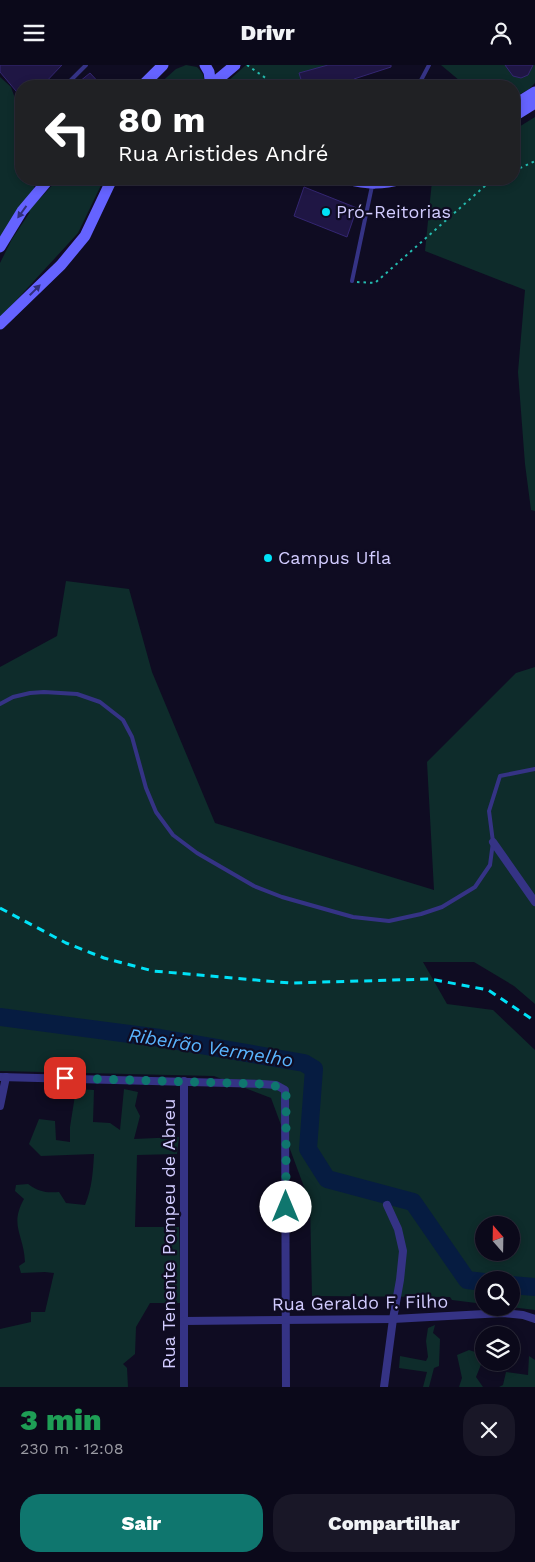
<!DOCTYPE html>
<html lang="pt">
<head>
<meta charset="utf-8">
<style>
  body { margin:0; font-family:"Work Sans",sans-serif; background:#191727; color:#f1f3f6; height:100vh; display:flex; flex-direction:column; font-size:19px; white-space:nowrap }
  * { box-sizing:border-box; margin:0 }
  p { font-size:16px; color:#9a9aa2 }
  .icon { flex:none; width:28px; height:28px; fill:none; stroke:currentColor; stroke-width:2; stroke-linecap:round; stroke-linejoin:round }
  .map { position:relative; height:1322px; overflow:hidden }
  .panel { display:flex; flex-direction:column; background:#0b091a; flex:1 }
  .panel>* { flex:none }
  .banner { position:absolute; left:15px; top:15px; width:505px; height:105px; border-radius:20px; box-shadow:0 2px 8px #0003,0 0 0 1px #2b2a39; background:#202124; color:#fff; overflow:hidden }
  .needle { width:32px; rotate:340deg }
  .fabs { position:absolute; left:475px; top:1151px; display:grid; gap:10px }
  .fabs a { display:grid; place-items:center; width:45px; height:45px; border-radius:50%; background:#0b091a; box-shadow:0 2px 8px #0003,0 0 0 1px #2b2a39; font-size:25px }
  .pin { position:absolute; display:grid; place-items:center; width:42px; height:42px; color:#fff; margin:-21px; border-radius:10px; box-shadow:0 2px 8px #0006 }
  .me { position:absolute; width:55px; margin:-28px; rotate:0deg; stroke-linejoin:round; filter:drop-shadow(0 0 4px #0008) }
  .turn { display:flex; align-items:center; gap:18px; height:105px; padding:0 20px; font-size:22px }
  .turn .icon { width:65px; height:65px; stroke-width:2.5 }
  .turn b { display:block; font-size:35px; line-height:42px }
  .round { display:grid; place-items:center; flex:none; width:52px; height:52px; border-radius:20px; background:#191727 }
  .head { display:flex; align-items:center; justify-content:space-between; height:85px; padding:0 20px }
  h1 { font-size:30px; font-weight:800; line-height:38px; color:#1e9e55 }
  .button { display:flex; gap:10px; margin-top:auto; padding:10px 20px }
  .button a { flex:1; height:58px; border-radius:20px; background:#0f766e; color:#fff; font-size:20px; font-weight:800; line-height:58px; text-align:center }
  .button a+a { background:#191727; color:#f1f3f6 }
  header { display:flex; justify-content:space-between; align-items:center; height:65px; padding:0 20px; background:#0b091a; font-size:22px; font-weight:800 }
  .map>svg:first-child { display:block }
</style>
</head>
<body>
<header><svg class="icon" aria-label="menu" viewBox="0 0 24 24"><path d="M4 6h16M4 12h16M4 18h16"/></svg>Drivr<svg class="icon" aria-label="person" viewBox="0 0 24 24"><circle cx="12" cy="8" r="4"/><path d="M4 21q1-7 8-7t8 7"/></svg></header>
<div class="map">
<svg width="535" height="1322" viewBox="0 0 535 1322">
  <rect width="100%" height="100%" fill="#0f0c22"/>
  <g fill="#0e2c2b" fill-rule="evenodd">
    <path d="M186,0L197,2C204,9 205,12 203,21H157L176,4Z"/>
    <path d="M246,0H388L331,21H239L227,17Z"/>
    <path d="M441,0H535V18L528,25L514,32V21H466Z"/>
    <path d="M0,12L11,22L21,50V114H33L35,129L33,141L58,114H104L78,168L0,253V198L12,174L30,147L19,151L0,179Z"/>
    <path d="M535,52V446L531,445L525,399L518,307L525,225L425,186L432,116L436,114H514V65Z"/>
    <path d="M66,516L129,524L152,607L215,758L434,825L427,697L516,608L535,602V939L514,921L474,897H423L447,939L493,945L535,985V1245L511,1242V1215H484V1239L452,1235L450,1232L312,1231L310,1138L271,1033L214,1011L0,1006V602L57,571ZM484,1160H511V1188H484Z"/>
    <path d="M76,1024L94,1025L93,1057L110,1058L120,1065L124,1024L138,1027L135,1041L140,1051L134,1074L179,1072L177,1089L137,1090L135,1162H179L181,1238H150L136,1262L135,1289L123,1299L127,1303L128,1322H0V1264L31,1257V1247H45L54,1208L45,1207L21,1208L19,1201L25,1197C24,1169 9,1161 24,1134L15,1126L16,1120L28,1119C39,1127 46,1128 59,1127L66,1138L85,1140C92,1123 93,1107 94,1089L41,1091L29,1079L39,1054L55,1056L56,1075L70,1077V1062Z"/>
    <path d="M435,1260L433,1268L440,1274L439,1301L434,1303L429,1322H423L427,1307L399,1303L400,1291L426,1296L428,1292L426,1276L428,1263Z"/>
    <path d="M469,1285L478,1288L484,1292L476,1312L483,1322H459L462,1313L457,1290Z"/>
    <path d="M529,1291L535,1295V1322H499L503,1320L506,1307L528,1310Z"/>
  </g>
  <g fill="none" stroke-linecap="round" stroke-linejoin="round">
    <g stroke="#061c41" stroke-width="18">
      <path d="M0,952L160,973L304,998L314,1004L308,1084L327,1114L413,1137L467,1215L484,1217"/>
      <path d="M511,1220L535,1222"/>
    </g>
  </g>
  <g fill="#1f1644" stroke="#342672">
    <path d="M0,0H62L42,21H21V32L0,7Z"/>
    <path d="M328,0H391V2L354,14L356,21H303L299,8Z"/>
    <path d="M505,0H533L528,10L521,13L513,11Z"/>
    <path d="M90,8L102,21H74Z"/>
    <path d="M304,122L357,143L347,172L294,151Z"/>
  </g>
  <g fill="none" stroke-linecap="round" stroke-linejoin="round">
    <g stroke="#25bbb0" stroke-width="2" stroke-dasharray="2.5 4" stroke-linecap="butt">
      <path d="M247,0L277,21"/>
      <path d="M514,106L535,96"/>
      <path d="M357,217L375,218L486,120L498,114"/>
    </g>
    <g stroke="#353385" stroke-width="4">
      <path d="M65,21L86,0"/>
      <path d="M418,21L429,0"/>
      <path d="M352,216L372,121"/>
      <path d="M0,639L13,632L30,628L44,627L77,629L100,637L123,655L132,672L146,723L156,747L173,770L197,788L254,821L282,832L353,852L389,856L421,849L442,842L475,822L490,800L493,777L489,746L500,711L535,704"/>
    </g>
    <g stroke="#353385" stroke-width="8">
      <path d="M493,777L535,837"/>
      <path d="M0,1012L262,1019L276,1020L285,1025L286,1322"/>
      <path d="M184,1016V1322"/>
      <path d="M0,1041L6,1012"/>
      <path d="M184,1256L393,1254L503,1248L523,1250L535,1254"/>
      <path d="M384,1322L393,1254L400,1215L403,1186L398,1164L387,1140"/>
    </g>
    <g stroke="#6563ff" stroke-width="11">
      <path d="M205,0L209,7L211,21"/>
      <path d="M142,21L163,0"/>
      <path d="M210,21L235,0"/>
      <path d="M514,40L535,27"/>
      <path d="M514,51L535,38"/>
      <path d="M348,114C368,120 383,119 403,114"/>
      <path d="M0,182L22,146L49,114"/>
      <path d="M0,259L61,200L85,171L112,114"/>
    </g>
    <path stroke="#00e2f7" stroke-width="3" stroke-dasharray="8 6" stroke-linecap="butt" d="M0,843L66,878L104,893L153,906L290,918L430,914L488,925L535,956"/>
  </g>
  <defs><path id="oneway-solid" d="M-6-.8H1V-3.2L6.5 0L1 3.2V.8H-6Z" transform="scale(1.25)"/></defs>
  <g fill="#312f7a">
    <use href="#oneway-solid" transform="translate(22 147) rotate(126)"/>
    <use href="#oneway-solid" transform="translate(35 225) rotate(-45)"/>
  </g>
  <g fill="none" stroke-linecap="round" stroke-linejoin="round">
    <path stroke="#0f766e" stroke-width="9" stroke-dasharray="0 16.2" d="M65,1013L262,1019L281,1022L286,1028V1142"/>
  </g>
  <g fill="#00e2f7" stroke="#0f0c22" stroke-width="2">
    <circle cx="326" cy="147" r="5"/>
    <circle cx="268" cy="493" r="5"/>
  </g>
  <g text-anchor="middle" stroke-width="4.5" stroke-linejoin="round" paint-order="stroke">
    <g font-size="18" fill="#d2ccff" stroke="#0f0c22" text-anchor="start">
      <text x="336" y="153">Pró-Reitorias</text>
      <text x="278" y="499">Campus Ufla</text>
    </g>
    <g font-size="18" fill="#d2ccff" stroke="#0f0c22">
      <text transform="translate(169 1169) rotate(-90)" y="6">Rua Tenente Pompeu de Abreu</text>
      <text transform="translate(360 1238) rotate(-1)" y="6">Rua Geraldo F. Filho</text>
    </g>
    <g font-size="19" font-style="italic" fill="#5ab5ff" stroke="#0f0c22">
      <text transform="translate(211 982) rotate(9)" y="7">Ribeirão Vermelho</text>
    </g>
  </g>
</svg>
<div class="fabs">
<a><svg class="needle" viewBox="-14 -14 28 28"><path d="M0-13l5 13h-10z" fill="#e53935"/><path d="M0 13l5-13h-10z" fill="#9a9aa2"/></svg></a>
<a><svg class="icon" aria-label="search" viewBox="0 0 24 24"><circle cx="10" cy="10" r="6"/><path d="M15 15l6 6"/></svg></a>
<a><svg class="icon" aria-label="layers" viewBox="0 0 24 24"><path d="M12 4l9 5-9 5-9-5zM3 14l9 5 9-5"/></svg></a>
</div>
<div class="pin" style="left:65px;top:1013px;background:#d93025"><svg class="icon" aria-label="arrive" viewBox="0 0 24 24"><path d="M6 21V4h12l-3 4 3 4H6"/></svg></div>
<svg class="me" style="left:286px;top:1142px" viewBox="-20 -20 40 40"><circle r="19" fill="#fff"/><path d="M0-13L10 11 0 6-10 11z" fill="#0f766e"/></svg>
<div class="banner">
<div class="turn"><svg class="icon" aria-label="left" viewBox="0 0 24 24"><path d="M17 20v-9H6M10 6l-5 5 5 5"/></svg><div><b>80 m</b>Rua Aristides André</div></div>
</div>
</div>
<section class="panel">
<div class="head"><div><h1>3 min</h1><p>230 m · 12:08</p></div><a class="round"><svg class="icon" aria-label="close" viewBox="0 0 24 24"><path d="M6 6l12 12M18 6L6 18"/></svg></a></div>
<div class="button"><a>Sair</a><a>Compartilhar</a></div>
</section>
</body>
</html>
